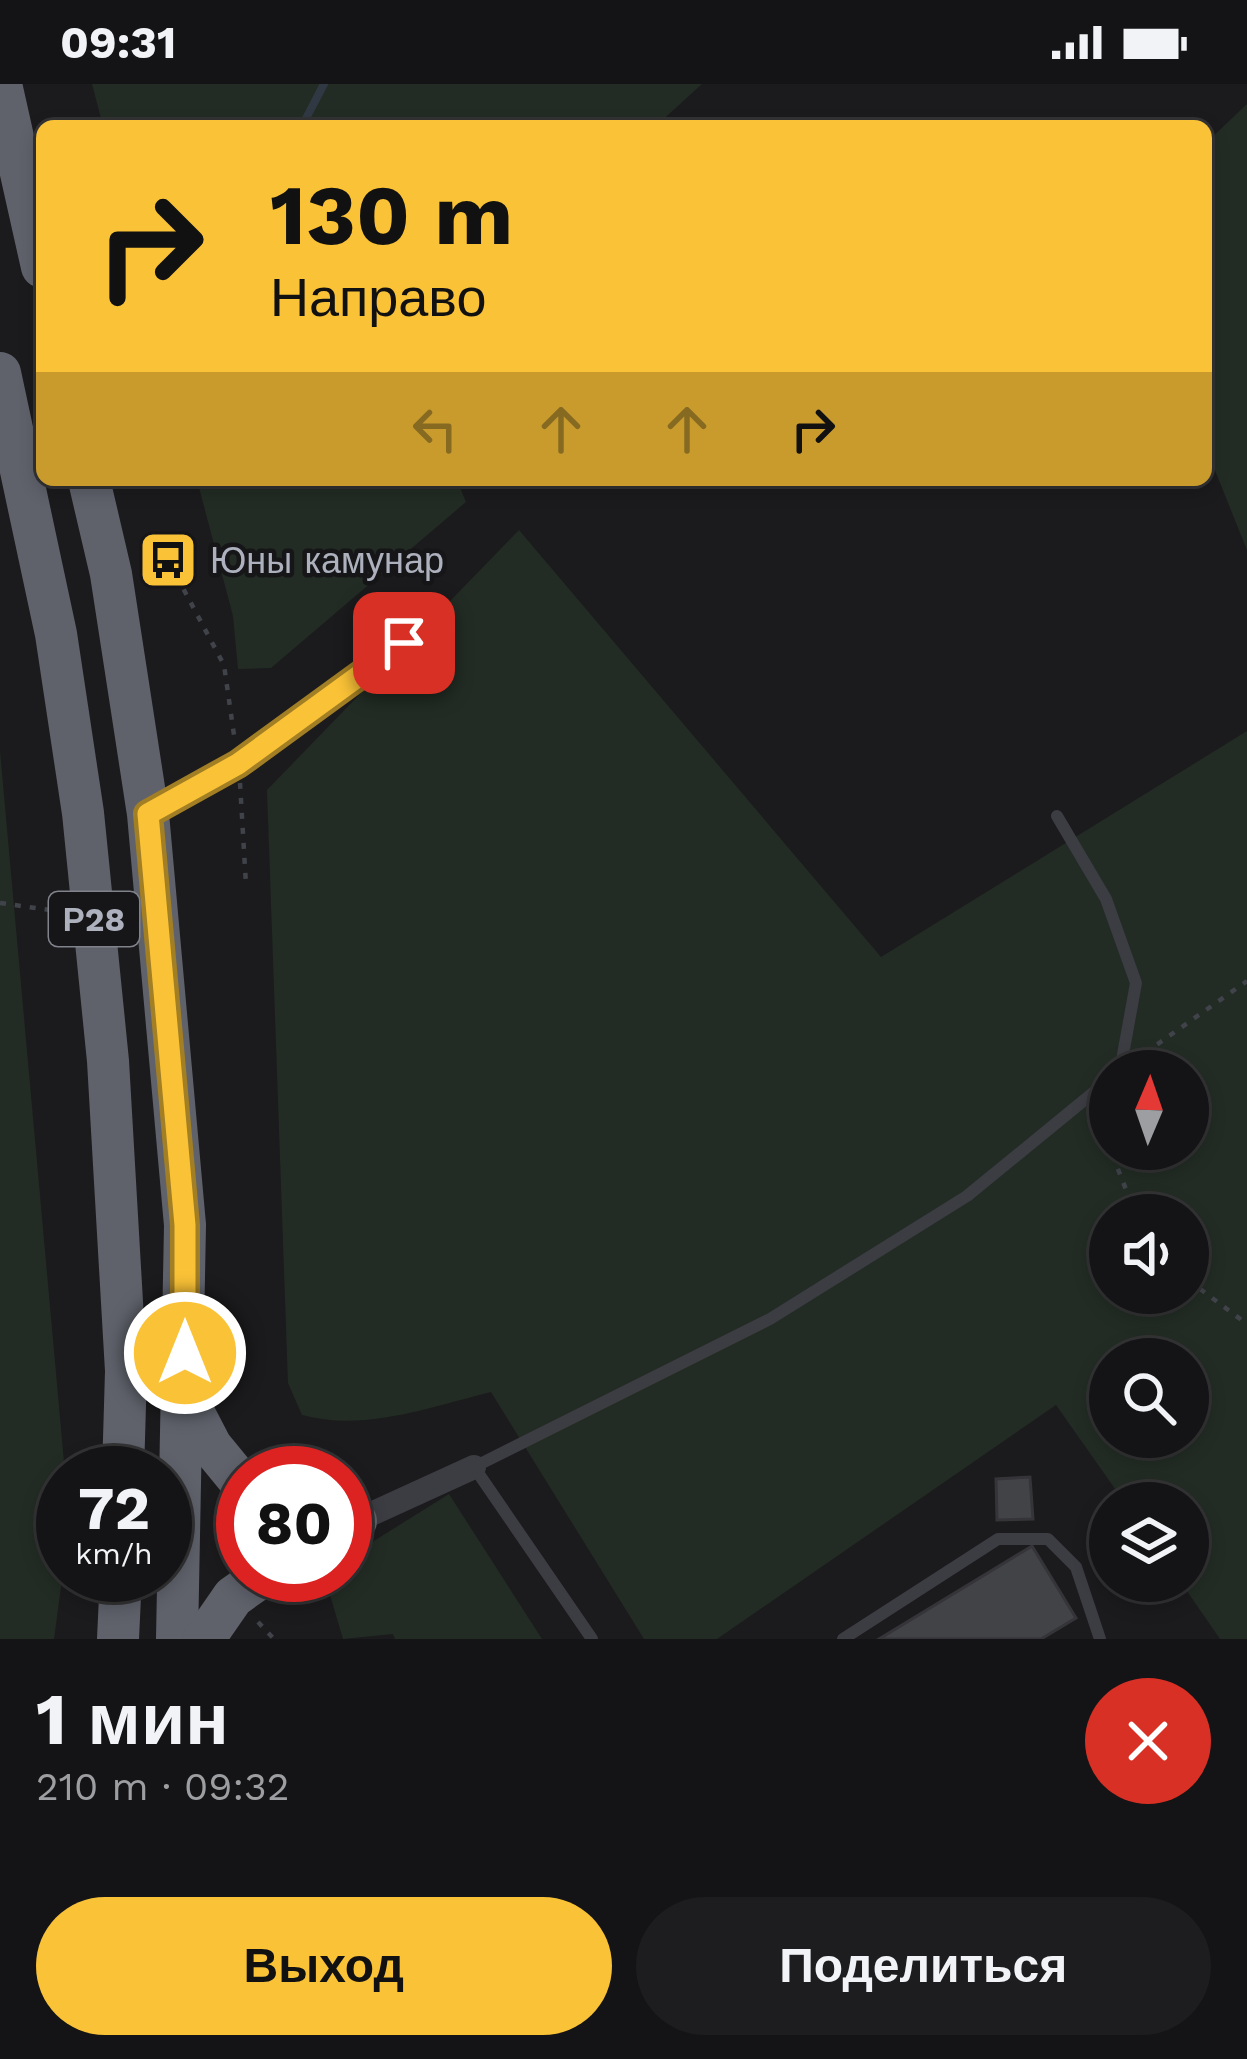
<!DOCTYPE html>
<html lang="ru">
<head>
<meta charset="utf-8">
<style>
  body { margin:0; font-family:"Work Sans",sans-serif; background:#1d1d1f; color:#f1f3f6; height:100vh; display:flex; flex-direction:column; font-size:45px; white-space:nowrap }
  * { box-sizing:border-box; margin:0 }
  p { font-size:39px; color:#9d9ea1 }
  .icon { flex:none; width:66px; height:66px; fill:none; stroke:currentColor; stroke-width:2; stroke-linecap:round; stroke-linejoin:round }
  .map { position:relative; height:1555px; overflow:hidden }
  .sheet { display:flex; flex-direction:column; background:#141416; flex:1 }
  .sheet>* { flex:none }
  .guide { position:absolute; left:36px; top:36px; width:1176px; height:366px; border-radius:18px; box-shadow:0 6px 18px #0003,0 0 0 3px #333335; background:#fac237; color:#111; overflow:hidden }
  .needle { width:78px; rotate:2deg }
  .fabs { position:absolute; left:1089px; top:966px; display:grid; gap:24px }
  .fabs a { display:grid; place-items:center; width:120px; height:120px; border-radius:50%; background:#141416; box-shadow:0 6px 18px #0003,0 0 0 3px #333335; font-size:60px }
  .speed { position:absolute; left:36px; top:1362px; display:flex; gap:24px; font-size:60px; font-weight:700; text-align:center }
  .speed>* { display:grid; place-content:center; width:156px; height:156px; border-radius:50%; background:#141416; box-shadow:0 6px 18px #0003,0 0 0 3px #333335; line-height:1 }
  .speed small { font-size:30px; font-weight:400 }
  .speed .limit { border:18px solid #d22; background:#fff; color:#111 }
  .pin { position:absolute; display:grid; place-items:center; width:102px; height:102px; color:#fff; margin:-51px; border-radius:24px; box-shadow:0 6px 18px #0006 }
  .me { position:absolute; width:132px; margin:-66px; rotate:0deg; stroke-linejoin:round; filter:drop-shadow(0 0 9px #0008) }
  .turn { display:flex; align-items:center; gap:42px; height:252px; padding:0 36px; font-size:54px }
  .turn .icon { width:156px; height:156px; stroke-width:2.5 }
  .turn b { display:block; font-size:84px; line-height:102px }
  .lanes { display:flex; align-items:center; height:114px; padding:0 36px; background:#0003; justify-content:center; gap:60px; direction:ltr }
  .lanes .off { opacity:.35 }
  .round { display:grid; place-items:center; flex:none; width:126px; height:126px; border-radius:63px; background:#1d1d1f }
  .overview { display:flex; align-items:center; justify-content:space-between; height:204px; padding:0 36px }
  h1 { font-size:72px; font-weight:700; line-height:90px }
  .action { display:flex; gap:24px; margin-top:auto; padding:24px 36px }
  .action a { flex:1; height:138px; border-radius:72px; background:#fac237; color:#111; font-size:48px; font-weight:700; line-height:138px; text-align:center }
  .action a+a { background:#1d1d1f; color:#f1f3f6 }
  .status { display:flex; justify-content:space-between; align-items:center; height:84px; padding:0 60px; background:#141416; direction:ltr }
  .status svg { height:33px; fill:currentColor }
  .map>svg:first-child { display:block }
</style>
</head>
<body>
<div class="status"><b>09:31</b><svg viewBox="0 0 49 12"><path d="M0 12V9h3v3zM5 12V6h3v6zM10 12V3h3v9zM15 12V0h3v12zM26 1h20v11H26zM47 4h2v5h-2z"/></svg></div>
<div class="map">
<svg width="1247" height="1555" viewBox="0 0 1247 1555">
  <rect width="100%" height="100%" fill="#1b1b1d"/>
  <g fill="#222c24" fill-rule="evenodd">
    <path d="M92,0H702L656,42H103Z"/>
    <path d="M1247,20V466L1206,364V59Z"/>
    <path d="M197,396H457L466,418L271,584L238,585L233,532Z"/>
    <path d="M519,446L881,873L1247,647V1555H1220L1180,1497H1188V1419H1125L1056,1321L717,1555H644L491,1308C430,1323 364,1348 302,1331L288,1299L267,706ZM1110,987H1188V1065H1110ZM1110,1131H1188V1209H1110ZM1110,1275H1188V1353H1110Z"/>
    <path d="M0,667L65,1389L63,1488L54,1555H0Z"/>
    <path d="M449,1410L542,1555H395L393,1550L343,1555L324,1491H345V1475Z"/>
  </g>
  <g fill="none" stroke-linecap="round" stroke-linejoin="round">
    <path stroke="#303943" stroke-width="8" d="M302,42L324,0"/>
  </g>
  <g fill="#424347" stroke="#353539" stroke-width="3">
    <path d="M1030,1393L1033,1435L997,1436L996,1395Z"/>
    <path d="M1032,1462L1076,1534L1041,1555H879Z"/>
  </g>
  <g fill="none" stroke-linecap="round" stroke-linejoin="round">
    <g stroke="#41434a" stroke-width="4.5" stroke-dasharray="6 9" stroke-linecap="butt">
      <path d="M142,482L168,476L224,581L235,658"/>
      <path d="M240,699L246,801"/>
      <path d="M0,819L57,827"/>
      <path d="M1145,969L1247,897"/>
      <path d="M1096,1029L1136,1131"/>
      <path d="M1188,1196L1247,1240"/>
      <path d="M258,1538L274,1555"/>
    </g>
    <g stroke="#3c3c43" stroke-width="12">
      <path d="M154,726L238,680L404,559"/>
      <path d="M1057,732L1106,815L1136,899L1120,987"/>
      <path d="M592,1555L474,1383L770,1235L967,1112L1110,995"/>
      <path d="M843,1555L998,1455H1048L1076,1483L1100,1555"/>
    </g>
    <path stroke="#3c3c43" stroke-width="24" d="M356,1437L474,1383"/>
    <g stroke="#5f626b" stroke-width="42">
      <path d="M1,0L42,183"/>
      <path d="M0,289L56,550L83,729L108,977L126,1287L123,1389"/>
      <path d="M89,396L111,490L148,730L185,1141L177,1555"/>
      <path d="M185,1312L211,1362L243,1401"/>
      <path d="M345,1443L356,1437"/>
      <path d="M118,1555L121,1491"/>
      <path d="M204,1555L233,1513L264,1491"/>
    </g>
  </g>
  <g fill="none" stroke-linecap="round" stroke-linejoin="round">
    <g stroke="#a27e24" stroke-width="30">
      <path id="route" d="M185,1269V1141L148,730L238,680L404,559"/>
    </g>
    <use href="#route" stroke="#fac237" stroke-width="21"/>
  </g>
  <defs>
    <g id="bus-square" transform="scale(3)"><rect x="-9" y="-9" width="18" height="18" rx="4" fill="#fac237" stroke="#161618"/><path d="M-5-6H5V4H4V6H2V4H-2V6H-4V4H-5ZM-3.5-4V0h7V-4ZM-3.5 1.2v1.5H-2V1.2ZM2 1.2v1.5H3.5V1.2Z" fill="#111"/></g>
  </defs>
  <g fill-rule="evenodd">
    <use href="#bus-square" x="168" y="476"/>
  </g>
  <g text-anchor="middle" stroke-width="9" stroke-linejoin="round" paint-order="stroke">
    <rect fill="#161618" stroke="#80828c" stroke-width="3" x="49" y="808" width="90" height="54" rx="9"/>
    <g font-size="33" font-weight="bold" fill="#adb1bd">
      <text x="94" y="847">Р28</text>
    </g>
    <g font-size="36" fill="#adb1bd" stroke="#161618" text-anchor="start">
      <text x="210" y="489">Юны камунар</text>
    </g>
  </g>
</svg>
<div class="fabs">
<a><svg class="needle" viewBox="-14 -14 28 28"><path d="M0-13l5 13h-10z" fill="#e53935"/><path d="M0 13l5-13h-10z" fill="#9d9ea1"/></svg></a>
<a><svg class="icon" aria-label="sound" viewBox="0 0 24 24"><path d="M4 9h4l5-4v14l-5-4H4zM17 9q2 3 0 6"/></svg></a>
<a><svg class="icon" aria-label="search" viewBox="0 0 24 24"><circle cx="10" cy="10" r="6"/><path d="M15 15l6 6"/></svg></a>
<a><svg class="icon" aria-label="layers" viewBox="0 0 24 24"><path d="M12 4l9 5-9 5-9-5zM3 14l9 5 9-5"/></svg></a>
</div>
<div class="speed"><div>72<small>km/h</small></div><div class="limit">80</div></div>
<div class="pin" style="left:404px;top:559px;background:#d93025"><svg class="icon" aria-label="arrive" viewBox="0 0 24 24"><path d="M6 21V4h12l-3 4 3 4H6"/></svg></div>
<svg class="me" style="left:185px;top:1269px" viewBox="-20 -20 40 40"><circle r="17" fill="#fac237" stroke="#fff" stroke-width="3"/><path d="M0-11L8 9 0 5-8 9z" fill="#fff"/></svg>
<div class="guide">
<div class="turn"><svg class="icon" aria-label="right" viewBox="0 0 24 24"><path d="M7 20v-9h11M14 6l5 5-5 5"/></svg><div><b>130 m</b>Направо</div></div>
<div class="lanes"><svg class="icon off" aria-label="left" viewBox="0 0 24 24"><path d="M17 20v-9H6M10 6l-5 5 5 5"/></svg><svg class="icon off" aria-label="ahead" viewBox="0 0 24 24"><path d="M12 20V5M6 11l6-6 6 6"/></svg><svg class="icon off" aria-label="ahead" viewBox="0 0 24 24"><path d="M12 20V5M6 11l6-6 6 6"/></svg><svg class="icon" aria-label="right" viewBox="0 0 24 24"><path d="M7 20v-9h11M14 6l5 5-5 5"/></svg></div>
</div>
</div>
<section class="sheet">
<div class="overview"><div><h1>1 мин</h1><p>210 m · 09:32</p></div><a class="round" style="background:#d93025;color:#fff"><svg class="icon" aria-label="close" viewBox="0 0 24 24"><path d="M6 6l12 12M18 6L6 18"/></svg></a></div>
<div class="action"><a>Выход</a><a>Поделиться</a></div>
</section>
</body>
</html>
